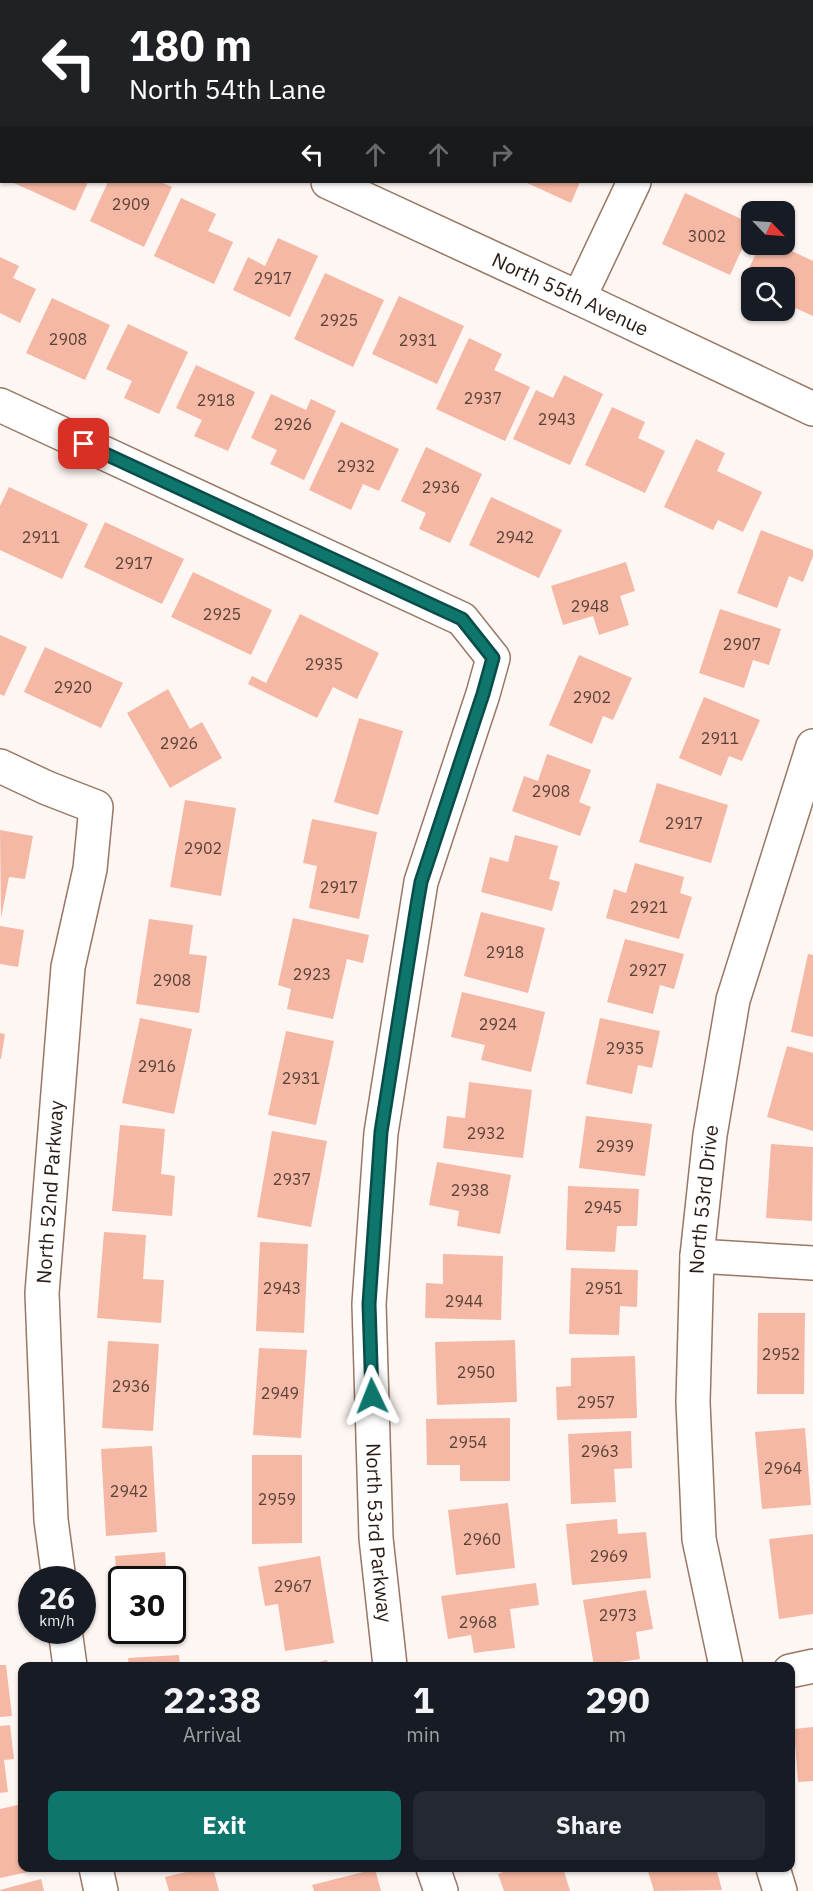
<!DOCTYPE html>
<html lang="en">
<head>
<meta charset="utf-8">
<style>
  body { margin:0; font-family:"IBM Plex Sans",sans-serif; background:#242831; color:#f1f3f6; height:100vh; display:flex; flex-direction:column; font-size:22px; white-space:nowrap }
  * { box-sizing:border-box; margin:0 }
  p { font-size:20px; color:#9ea1a6 }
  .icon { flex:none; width:33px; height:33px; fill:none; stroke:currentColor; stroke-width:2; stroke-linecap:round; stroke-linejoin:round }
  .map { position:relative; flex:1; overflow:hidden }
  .panel { position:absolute; left:18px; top:1662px; width:777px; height:210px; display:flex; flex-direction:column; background:#171b24; border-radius:12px; box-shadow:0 2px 4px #0004 }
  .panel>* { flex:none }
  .hud { position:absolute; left:0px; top:0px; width:813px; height:183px; box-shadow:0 2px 4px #0004; background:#202124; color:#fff; overflow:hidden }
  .needle { width:39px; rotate:115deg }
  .fabs { position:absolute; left:741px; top:201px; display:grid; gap:12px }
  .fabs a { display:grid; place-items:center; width:54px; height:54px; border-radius:12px; background:#171b24; box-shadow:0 2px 4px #0004; font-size:30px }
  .speed { position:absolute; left:18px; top:1566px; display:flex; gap:12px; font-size:30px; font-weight:700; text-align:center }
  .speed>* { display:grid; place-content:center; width:78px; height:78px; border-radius:50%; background:#171b24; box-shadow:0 2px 4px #0004; line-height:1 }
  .speed small { font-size:15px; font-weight:400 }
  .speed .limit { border:3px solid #111; border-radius:9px; background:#fff; color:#111 }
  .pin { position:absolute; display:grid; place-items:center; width:51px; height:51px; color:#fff; margin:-26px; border-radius:12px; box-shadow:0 3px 9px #0006 }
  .me { position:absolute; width:66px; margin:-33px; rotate:358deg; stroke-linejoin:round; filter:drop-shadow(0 0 4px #0008) }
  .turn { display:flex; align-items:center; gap:21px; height:126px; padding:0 30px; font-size:27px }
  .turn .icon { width:78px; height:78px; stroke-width:2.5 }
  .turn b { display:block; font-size:42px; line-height:51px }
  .lanes { display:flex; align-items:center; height:57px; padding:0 30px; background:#0003; justify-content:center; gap:30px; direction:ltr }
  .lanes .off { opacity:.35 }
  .eta { display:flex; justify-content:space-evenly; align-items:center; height:102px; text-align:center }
  .eta b { font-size:36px; font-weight:700; line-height:42px }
  .button { display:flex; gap:12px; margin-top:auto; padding:12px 30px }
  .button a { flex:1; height:69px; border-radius:12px; background:#0f766e; color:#fff; font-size:24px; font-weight:700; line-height:69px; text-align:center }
  .button a+a { background:#242831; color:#f1f3f6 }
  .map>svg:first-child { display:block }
</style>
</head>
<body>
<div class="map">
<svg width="813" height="1891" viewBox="0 0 813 1891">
  <rect width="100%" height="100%" fill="#fef6f2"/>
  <g fill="#f5b8a4">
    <path d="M12,182H88L75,211Z"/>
    <path d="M108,182H161L172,187L144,247L90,221Z"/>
    <path d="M525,182H580L571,203Z"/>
    <path d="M685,193L752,224V228L730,275L662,244Z"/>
    <path d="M181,198L216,214L208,231L233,242L214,284L154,256Z"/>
    <path d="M278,238L318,256L290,317L233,290L248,257L265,266Z"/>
    <path d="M760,244H777L813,261V316L784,303V278H752V288L742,284Z"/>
    <path d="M0,257L19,266L13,278L36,289L20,323L0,313Z"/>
    <path d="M325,273L384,300L353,367L294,339Z"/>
    <path d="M399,296L464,326L437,384L372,354Z"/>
    <path d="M52,298L110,325L85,380L26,353Z"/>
    <path d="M128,324L188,352L159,414L124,398L132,381L106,369Z"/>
    <path d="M469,338L502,354L494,370L530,387L505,441L436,409Z"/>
    <path d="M196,365L255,392L228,451L194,436L202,420L176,408Z"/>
    <path d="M564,375L603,394L570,465L513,439L536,390L553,398Z"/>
    <path d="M271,394L306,410L311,399L336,411L304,480L270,464L277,450L251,438Z"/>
    <path d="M612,407L645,422L638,438L665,451L645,493L585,465Z"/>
    <path d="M341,422L399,449L379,491L363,484L351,510L309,490Z"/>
    <path d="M696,439L725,453L717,471L762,492L743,532L718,520L713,530L664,507Z"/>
    <path d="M426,447L482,474L450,543L419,529L426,513L401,501Z"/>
    <path d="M9,487L88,524L62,579L0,550V506Z"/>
    <path d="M491,497L562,530L539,578L469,545Z"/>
    <path d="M105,522L184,559L162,604L84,567Z"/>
    <path d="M761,530L813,550V556L803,582L789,576L777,608L737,593Z"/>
    <path d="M626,562L635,591L620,596L629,625L599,635L593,616L563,625L551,586Z"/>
    <path d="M193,572L272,610L251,655L171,617Z"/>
    <path d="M720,609L781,629L769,665L753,660L744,688L699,673Z"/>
    <path d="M300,614L379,653L357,699L333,687L317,718L248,684L252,676L266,683Z"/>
    <path d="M0,635L27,647L4,696L0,694Z"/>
    <path d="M45,647L123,683L101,728L24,692Z"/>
    <path d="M579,655L632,678L613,720L603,716L592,744L549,725Z"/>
    <path d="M168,689L190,729L202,722L222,758L170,788L127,713Z"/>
    <path d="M704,697L760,720L742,761L729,756L721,776L679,758Z"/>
    <path d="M359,718L403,731L378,815L334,802Z"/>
    <path d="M547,754L591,770L579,802L591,807L580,836L512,811L524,776L538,781Z"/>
    <path d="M657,783L728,805L711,863L639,842Z"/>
    <path d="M185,800L236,808L221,896L170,887Z"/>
    <path d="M312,819L377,832L359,919L309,908L317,866L303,863Z"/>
    <path d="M0,830L33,836L25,879L9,877L1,918Z"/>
    <path d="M515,835L558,846L549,879L560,882L552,911L481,892L490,857L508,862Z"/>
    <path d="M635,863L684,877L680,893L692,897L679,939L606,918L614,889L626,893Z"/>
    <path d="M481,912L545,928L528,993L464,976Z"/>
    <path d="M293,918L369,935L363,963L347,959L333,1019L287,1009L291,989L278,985Z"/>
    <path d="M149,919L193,925L189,954L207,956L199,1013L136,1004Z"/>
    <path d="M0,926L24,930L18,967L0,964Z"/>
    <path d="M625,939L684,954L674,989L660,985L653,1014L607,1002Z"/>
    <path d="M808,954L813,955V1037L791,1032Z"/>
    <path d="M462,992L545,1012L531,1072L481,1060L485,1045L451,1037Z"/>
    <path d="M140,1018L192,1029L174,1114L122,1103Z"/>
    <path d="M600,1018L660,1031L652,1068L638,1065L632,1094L586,1084Z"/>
    <path d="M286,1031L334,1041L316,1125L268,1115Z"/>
    <path d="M0,1033L5,1034L1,1059H0Z"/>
    <path d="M787,1046L813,1053V1131L767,1117Z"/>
    <path d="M469,1082L532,1090L523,1158L443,1148L447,1116L465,1118Z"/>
    <path d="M586,1116L652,1124L645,1176L579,1168Z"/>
    <path d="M120,1125L165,1129L161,1174L175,1176L172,1216L112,1211Z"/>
    <path d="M272,1131L327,1141L311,1227L257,1217Z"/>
    <path d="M771,1144L813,1147L812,1221L766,1218Z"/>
    <path d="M437,1162L511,1175L500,1234L457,1226L459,1211L429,1205Z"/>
    <path d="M568,1186L639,1189L637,1226H617L615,1252L566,1250Z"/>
    <path d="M104,1232L146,1235L143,1279L164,1280L161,1323L97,1318Z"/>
    <path d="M260,1242L308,1244L304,1333L256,1331Z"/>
    <path d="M443,1254L503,1256L501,1320L425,1318L426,1283L443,1284Z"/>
    <path d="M571,1268L638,1270L637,1307L620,1306L619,1335L569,1334Z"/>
    <path d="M758,1313H805L804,1394H757Z"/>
    <path d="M515,1340L517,1402L437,1405L435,1342Z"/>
    <path d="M108,1341L159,1344L153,1431L102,1428Z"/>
    <path d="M259,1348L307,1350L301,1438L253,1435Z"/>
    <path d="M635,1356L637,1418L557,1420L556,1387L571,1386V1358Z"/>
    <path d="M510,1418V1481H460V1465H427L426,1419Z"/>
    <path d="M805,1428L811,1505L762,1509L755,1432Z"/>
    <path d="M631,1431L632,1468L614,1469L616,1502L571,1504L568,1434Z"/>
    <path d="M152,1446L157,1532L106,1536L101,1449Z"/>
    <path d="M252,1455H302V1543L252,1544Z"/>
    <path d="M508,1503L515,1568L456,1575L448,1510Z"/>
    <path d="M617,1519L618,1534L646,1532L651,1578L572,1585L566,1524Z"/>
    <path d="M813,1534V1614L779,1619L769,1539Z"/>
    <path d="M165,1552L167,1580H122V1629H120L115,1556Z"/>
    <path d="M320,1556L334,1643L285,1651L278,1604L265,1606L258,1567Z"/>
    <path d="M536,1583L539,1605L510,1609L515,1648L474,1653L471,1635L448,1639L441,1596Z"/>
    <path d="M646,1590L653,1629L636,1632L640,1659L594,1666L583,1600Z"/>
    <path d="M120,1630H170L171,1638L120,1641Z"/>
    <path d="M179,1655L180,1666H129L128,1658Z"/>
    <path d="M327,1660L328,1666H303Z"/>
    <path d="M0,1665H6L12,1716L0,1717Z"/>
    <path d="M10,1725L14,1759L4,1760L8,1792L0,1793V1726Z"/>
    <path d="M813,1727V1781L798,1782L794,1729Z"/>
    <path d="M22,1804V1868H36L37,1870L0,1878V1809Z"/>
    <path d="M203,1868H213L219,1891H169L165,1877Z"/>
    <path d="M514,1868H563L570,1891H504L498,1874Z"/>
    <path d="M647,1868H716L722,1890L654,1891Z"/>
    <path d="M375,1869L381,1891H314L312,1885Z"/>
    <path d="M41,1879L44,1891H0V1890Z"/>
  </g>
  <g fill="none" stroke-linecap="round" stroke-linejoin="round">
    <g stroke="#987765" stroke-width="36">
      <g id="minor">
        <path d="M727,0L730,2"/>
        <path d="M0,25L2,26"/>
        <path d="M812,40L813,41"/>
        <path id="s1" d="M328,182L579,298L813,409"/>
        <path d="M579,298L634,182"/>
        <path id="s2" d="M0,405L462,619L493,658L483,694L421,882L381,1133L369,1304L376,1538L390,1666"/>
        <path d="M0,766L47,788L96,807L90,869L68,967L42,1293L51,1520L59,1580"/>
        <path d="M697,1256L813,1263"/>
        <path d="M65,1630L70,1666"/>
        <path id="s3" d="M726,1666L699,1539L693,1402L697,1256L710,1135L733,1000L813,746"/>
        <path d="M790,1671L813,1666"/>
        <path d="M96,1868L101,1891"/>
        <path d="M433,1868L441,1891"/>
        <path d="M773,1868L780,1891"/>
      </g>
    </g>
    <use href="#minor" stroke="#fff" stroke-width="33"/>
  </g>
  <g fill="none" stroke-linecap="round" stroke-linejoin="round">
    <g stroke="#0a4d48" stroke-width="15">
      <path id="route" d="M84,444L462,619L493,658L483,694L421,882L417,905L381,1132L369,1304L372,1396"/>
    </g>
    <use href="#route" stroke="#0f766e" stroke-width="10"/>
  </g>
  <g text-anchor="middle" stroke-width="4.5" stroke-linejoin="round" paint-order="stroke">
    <g font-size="16" fill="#5b4238">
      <text x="131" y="210">2909</text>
      <text x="707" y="242">3002</text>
      <text x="273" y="284">2917</text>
      <text x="339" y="326">2925</text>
      <text x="68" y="345">2908</text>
      <text x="418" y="346">2931</text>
      <text x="483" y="404">2937</text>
      <text x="216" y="406">2918</text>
      <text x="557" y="425">2943</text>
      <text x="293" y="430">2926</text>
      <text x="356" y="472">2932</text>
      <text x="441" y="493">2936</text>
      <text x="41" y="543">2911</text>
      <text x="515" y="543">2942</text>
      <text x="134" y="569">2917</text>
      <text x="590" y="612">2948</text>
      <text x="222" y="620">2925</text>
      <text x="742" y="650">2907</text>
      <text x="324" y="670">2935</text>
      <text x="73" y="693">2920</text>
      <text x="592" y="703">2902</text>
      <text x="720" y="744">2911</text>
      <text x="179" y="749">2926</text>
      <text x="551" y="797">2908</text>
      <text x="684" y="829">2917</text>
      <text x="203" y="854">2902</text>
      <text x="339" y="893">2917</text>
      <text x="649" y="913">2921</text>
      <text x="505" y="958">2918</text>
      <text x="648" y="976">2927</text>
      <text x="312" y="980">2923</text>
      <text x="172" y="986">2908</text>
      <text x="498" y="1030">2924</text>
      <text x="625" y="1054">2935</text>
      <text x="157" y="1072">2916</text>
      <text x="301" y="1084">2931</text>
      <text x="486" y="1139">2932</text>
      <text x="615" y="1152">2939</text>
      <text x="292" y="1185">2937</text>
      <text x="470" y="1196">2938</text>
      <text x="603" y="1213">2945</text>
      <text x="282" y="1294">2943</text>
      <text x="604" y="1294">2951</text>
      <text x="464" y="1307">2944</text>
      <text x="781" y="1360">2952</text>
      <text x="476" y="1378">2950</text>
      <text x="131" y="1392">2936</text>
      <text x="280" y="1399">2949</text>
      <text x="596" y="1408">2957</text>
      <text x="468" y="1448">2954</text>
      <text x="600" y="1457">2963</text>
      <text x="783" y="1474">2964</text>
      <text x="129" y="1497">2942</text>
      <text x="277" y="1505">2959</text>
      <text x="482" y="1545">2960</text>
      <text x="609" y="1562">2969</text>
      <text x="293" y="1592">2967</text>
      <text x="618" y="1621">2973</text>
      <text x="478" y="1628">2968</text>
    </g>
    <g font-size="20" fill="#281b14" stroke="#fff">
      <text dy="7" stroke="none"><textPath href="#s1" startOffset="267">North 55th Avenue</textPath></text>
      <text transform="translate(50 1192) rotate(-86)" y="7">North 52nd Parkway</text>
      <text dy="7" stroke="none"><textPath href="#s3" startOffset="470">North 53rd Drive</textPath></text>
      <text dy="7" stroke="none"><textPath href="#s2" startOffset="1449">North 53rd Parkway</textPath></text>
    </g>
  </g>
</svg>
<div class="fabs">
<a><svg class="needle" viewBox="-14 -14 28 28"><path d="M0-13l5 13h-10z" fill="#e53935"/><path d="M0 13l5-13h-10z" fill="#9ea1a6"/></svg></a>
<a><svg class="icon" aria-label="search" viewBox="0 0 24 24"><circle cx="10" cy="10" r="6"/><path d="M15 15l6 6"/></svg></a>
</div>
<div class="speed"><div>26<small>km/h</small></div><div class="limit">30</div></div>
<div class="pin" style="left:84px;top:444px;background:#d93025"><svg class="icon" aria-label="arrive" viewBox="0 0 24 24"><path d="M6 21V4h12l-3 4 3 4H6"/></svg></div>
<svg class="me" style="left:372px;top:1396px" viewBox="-20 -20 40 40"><path d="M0-17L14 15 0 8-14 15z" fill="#0f766e" stroke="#fff" stroke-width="4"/></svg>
<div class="hud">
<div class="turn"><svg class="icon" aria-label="left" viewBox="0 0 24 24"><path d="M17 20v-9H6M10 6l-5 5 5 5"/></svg><div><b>180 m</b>North 54th Lane</div></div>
<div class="lanes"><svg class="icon" aria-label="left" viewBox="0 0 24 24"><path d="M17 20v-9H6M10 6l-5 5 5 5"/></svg><svg class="icon off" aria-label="ahead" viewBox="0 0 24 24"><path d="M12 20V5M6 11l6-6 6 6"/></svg><svg class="icon off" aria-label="ahead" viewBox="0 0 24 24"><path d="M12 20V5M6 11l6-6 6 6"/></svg><svg class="icon off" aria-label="right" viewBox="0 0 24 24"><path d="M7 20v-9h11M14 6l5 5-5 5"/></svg></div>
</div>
<section class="panel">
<div class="eta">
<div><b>22:38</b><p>Arrival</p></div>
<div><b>1</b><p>min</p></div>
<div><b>290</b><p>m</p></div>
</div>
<div class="button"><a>Exit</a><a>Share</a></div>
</section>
</div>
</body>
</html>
